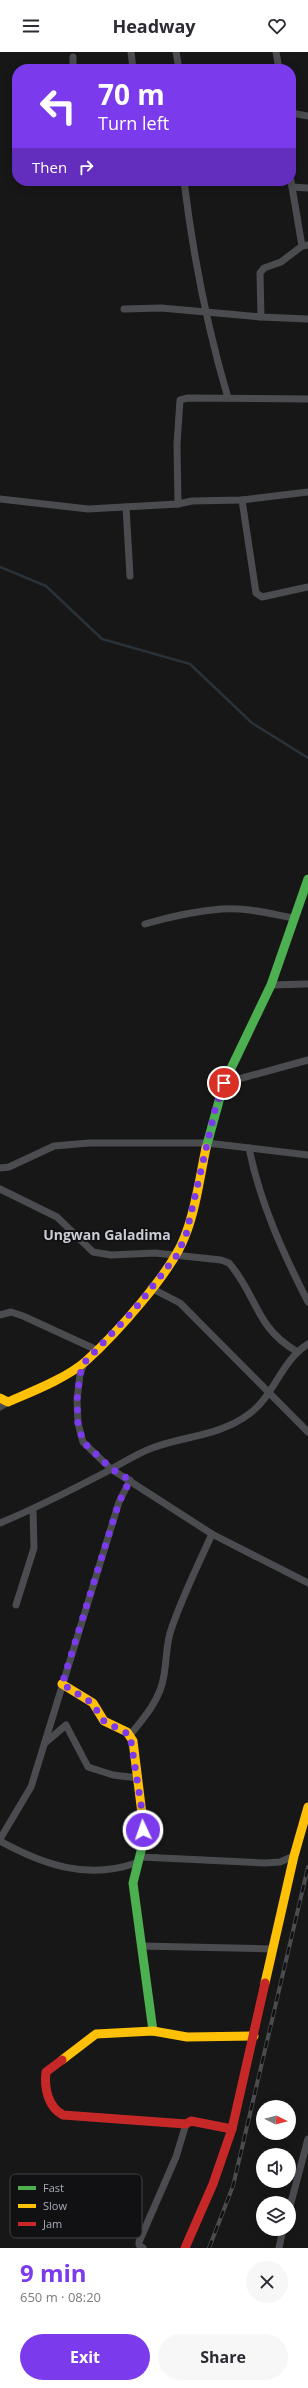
<!DOCTYPE html>
<html lang="en">
<head>
<meta charset="utf-8">
<style>
  body { margin:0; font-family:"Open Sans",sans-serif; background:#f7f7f7; color:#2b2b33; height:100vh; display:flex; flex-direction:column; font-size:15px; white-space:nowrap }
  * { box-sizing:border-box; margin:0 }
  p { font-size:13px; color:#7c7c81 }
  .icon { flex:none; width:22px; height:22px; fill:none; stroke:currentColor; stroke-width:2; stroke-linecap:round; stroke-linejoin:round }
  .map { position:relative; height:2196px; overflow:hidden }
  .drawer { display:flex; flex-direction:column; background:#fff; flex:1 }
  .drawer>* { flex:none }
  .guide { position:absolute; left:12px; top:12px; width:284px; height:122px; border-radius:16px; box-shadow:0 2px 10px #0003; background:#7c3aed; color:#fff; overflow:hidden }
  .needle { width:26px; rotate:96deg }
  .buttons { position:absolute; left:256px; top:2048px; display:grid; gap:8px }
  .buttons a { display:grid; place-items:center; width:40px; height:40px; border-radius:50%; background:#fff; box-shadow:0 2px 10px #0003; font-size:20px }
  .pin { position:absolute; display:grid; place-items:center; width:34px; height:34px; color:#fff; margin:-17px; border:2px solid #fff; border-radius:50%; box-shadow:0 1px 4px #0007 }
  .me { position:absolute; width:44px; margin:-22px; rotate:357deg; stroke-linejoin:round; filter:drop-shadow(0 0 3px #0008) }
  .turn { display:flex; align-items:center; gap:14px; height:84px; padding:0 20px; font-size:18px }
  .turn .icon { width:52px; height:52px; stroke-width:2.5 }
  .turn b { display:block; font-size:28px; line-height:34px }
  .then { display:flex; align-items:center; height:38px; padding:0 20px; background:#0003; gap:8px; font-size:15px }
  .round { display:grid; place-items:center; flex:none; width:42px; height:42px; border-radius:21px; background:#f7f7f7 }
  .head { display:flex; align-items:center; justify-content:space-between; height:68px; padding:0 20px }
  h1 { font-size:24px; font-weight:700; line-height:30px; color:#7c3aed }
  .cta { display:flex; gap:8px; margin-top:auto; padding:8px 20px }
  .cta a { flex:1; height:46px; border-radius:24px; background:#7c3aed; color:#fff; font-size:16px; font-weight:700; line-height:46px; text-align:center }
  .cta a+a { background:#f7f7f7; color:#2b2b33 }
  header { display:flex; justify-content:space-between; align-items:center; height:52px; padding:0 20px; background:#fff; font-size:18px; font-weight:700 }
  .map>svg:first-child { display:block }
</style>
</head>
<body>
<header><svg class="icon" aria-label="menu" viewBox="0 0 24 24"><path d="M4 6h16M4 12h16M4 18h16"/></svg>Headway<svg class="icon" aria-label="heart" viewBox="0 0 24 24"><path d="M12 20l-8-8c-3-5 5-10 8-4 3-6 11-1 8 4z"/></svg></header>
<div class="map">
<svg width="308" height="2196" viewBox="0 0 308 2196">
  <rect width="100%" height="100%" fill="#171717"/>
  <g fill="none" stroke-linecap="round" stroke-linejoin="round">
    <path stroke="#2a3239" stroke-width="2.5" d="M0,515L46,534L102,587L190,612L252,671L308,706"/>
    <g stroke="#4b4c50" stroke-width="7">
      <path d="M131,0L133,17"/>
      <path d="M176,0L179,17"/>
      <path d="M276,0L279,17"/>
      <path d="M73,5V17"/>
      <path d="M291,61L308,64"/>
      <path d="M184,129C193,203 207,275 228,346"/>
      <path d="M291,129L302,194"/>
      <path d="M292,135L308,136"/>
      <path d="M124,257L161,256L261,265L308,267"/>
      <path d="M261,265L260,221L264,216L281,210L302,194L308,193"/>
      <path d="M0,447L88,457L178,452L192,449L242,448L308,440"/>
      <path d="M242,448L256,541L262,545L308,535"/>
      <path d="M178,452L177,392L180,348L188,346L308,347"/>
      <path d="M126,455L130,524"/>
      <path d="M145,872C169,865 195,859 221,857C245,855 271,862 294,866"/>
      <path d="M271,933L308,932"/>
      <path d="M224,1031L308,1008"/>
      <path d="M249,1096C260,1151 283,1201 308,1250"/>
      <path d="M0,1116L9,1115L54,1094L89,1091H207L308,1103"/>
      <path d="M0,1137L57,1165L93,1200L111,1203L155,1201L221,1208L229,1211C257,1243 255,1275 296,1299"/>
      <path d="M151,1236L180,1251L308,1380"/>
      <path d="M0,1263L11,1260L23,1264L97,1298"/>
      <path d="M85,1310L80,1322L77,1348L78,1371L83,1390L111,1417L212,1482L308,1531"/>
      <path d="M0,1355L8,1350"/>
      <path d="M0,1471C37,1456 71,1438 106,1420C121,1412 136,1402 152,1396C184,1384 220,1384 249,1362C275,1343 280,1310 308,1292"/>
      <path d="M16,1553L34,1496L33,1458"/>
      <path d="M130,1683C145,1665 161,1646 164,1623C167,1606 166,1590 172,1575C183,1543 198,1513 212,1482"/>
      <path d="M45,1691L66,1673L88,1715L113,1723L138,1726"/>
      <path d="M0,1787L31,1735L119,1450L130,1428"/>
      <path d="M0,1789C44,1813 87,1828 136,1811"/>
      <path d="M141,1805L265,1811L280,1810L294,1804"/>
      <path d="M141,1894L273,1897"/>
      <path d="M289,2158L308,2087"/>
      <path d="M143,2196L139,2193V2190L176,2105L186,2072"/>
      <path d="M279,2196L283,2177"/>
    </g>
    <g stroke="#4caf50" stroke-width="9">
      <path d="M206,1096L224,1031L271,933L308,827"/>
      <path d="M143,1770L142,1795L133,1831L153,1979"/>
    </g>
    <g stroke="#ffc107" stroke-width="9">
      <path d="M0,1346L8,1350C31,1340 67,1326 86,1309C115,1283 172,1220 185,1184C196,1157 200,1124 206,1096"/>
      <path d="M62,1632L93,1651L104,1669L127,1680L133,1689L143,1770"/>
      <path d="M265,1931L294,1804L308,1755"/>
      <path d="M62,2008L96,1982L153,1979L187,1985L254,1984"/>
    </g>
    <g stroke="#c62828" stroke-width="9">
      <path d="M62,2008L46,2020C44,2036 48,2055 63,2063L186,2072L191,2069L232,2077"/>
      <path d="M185,2196L213,2132L232,2077L265,1931"/>
    </g>
    <g stroke="#4b4c4f" stroke-width="4">
      <path id="rail" d="M209,2196L233,2134L308,1815"/>
    </g>
    <use href="#rail" stroke="#111113" stroke-width="2.5" stroke-dasharray="8" stroke-linecap="butt"/>
  </g>
  <g fill="none" stroke-linecap="round" stroke-linejoin="round">
    <path stroke="#7c3aed" stroke-width="7" stroke-dasharray="0 12.6" d="M143,1778V1765L130,1683L104,1669L92,1651L62,1632L119,1450L130,1428L112,1417L83,1390L78,1371L77,1348L80,1322L85,1310L135,1257L177,1203L186,1183L215,1058L224,1031"/>
  </g>
  <g text-anchor="middle" stroke-width="4" stroke-linejoin="round" paint-order="stroke">
    <g font-size="14" font-weight="bold" fill="#c9ccd4" stroke="#111113">
      <text x="107" y="1188">Ungwan Galadima</text>
    </g>
  </g>
  <rect x="10" y="2122" width="132" height="64" rx="6" fill="#111113" stroke="#3e4045" stroke-width="1"/>
  <rect x="18" y="2134" width="18" height="4" fill="#4caf50"/>
  <rect x="18" y="2152" width="18" height="4" fill="#ffc107"/>
  <rect x="18" y="2170" width="18" height="4" fill="#c62828"/>
  <g font-size="11" fill="#a8adb8">
    <text x="43" y="2140">Fast</text>
    <text x="43" y="2158">Slow</text>
    <text x="43" y="2176">Jam</text>
  </g>
</svg>
<div class="buttons">
<a><svg class="needle" viewBox="-14 -14 28 28"><path d="M0-13l5 13h-10z" fill="#e53935"/><path d="M0 13l5-13h-10z" fill="#7c7c81"/></svg></a>
<a><svg class="icon" aria-label="sound" viewBox="0 0 24 24"><path d="M4 9h4l5-4v14l-5-4H4zM17 9q2 3 0 6"/></svg></a>
<a><svg class="icon" aria-label="layers" viewBox="0 0 24 24"><path d="M12 4l9 5-9 5-9-5zM3 14l9 5 9-5"/></svg></a>
</div>
<div class="pin" style="left:224px;top:1031px;background:#d93025"><svg class="icon" aria-label="arrive" viewBox="0 0 24 24"><path d="M6 21V4h12l-3 4 3 4H6"/></svg></div>
<svg class="me" style="left:143px;top:1778px" viewBox="-20 -20 40 40"><circle r="17" fill="#7c3aed" stroke="#fff" stroke-width="3"/><path d="M0-11L8 9 0 5-8 9z" fill="#fff"/></svg>
<div class="guide">
<div class="turn"><svg class="icon" aria-label="left" viewBox="0 0 24 24"><path d="M17 20v-9H6M10 6l-5 5 5 5"/></svg><div><b>70 m</b>Turn left</div></div>
<div class="then">Then<svg class="icon" aria-label="right" viewBox="0 0 24 24"><path d="M7 20v-9h11M14 6l5 5-5 5"/></svg></div>
</div>
</div>
<section class="drawer">
<div class="head"><div><h1>9 min</h1><p>650 m · 08:20</p></div><a class="round"><svg class="icon" aria-label="close" viewBox="0 0 24 24"><path d="M6 6l12 12M18 6L6 18"/></svg></a></div>
<div class="cta"><a>Exit</a><a>Share</a></div>
</section>
</body>
</html>
